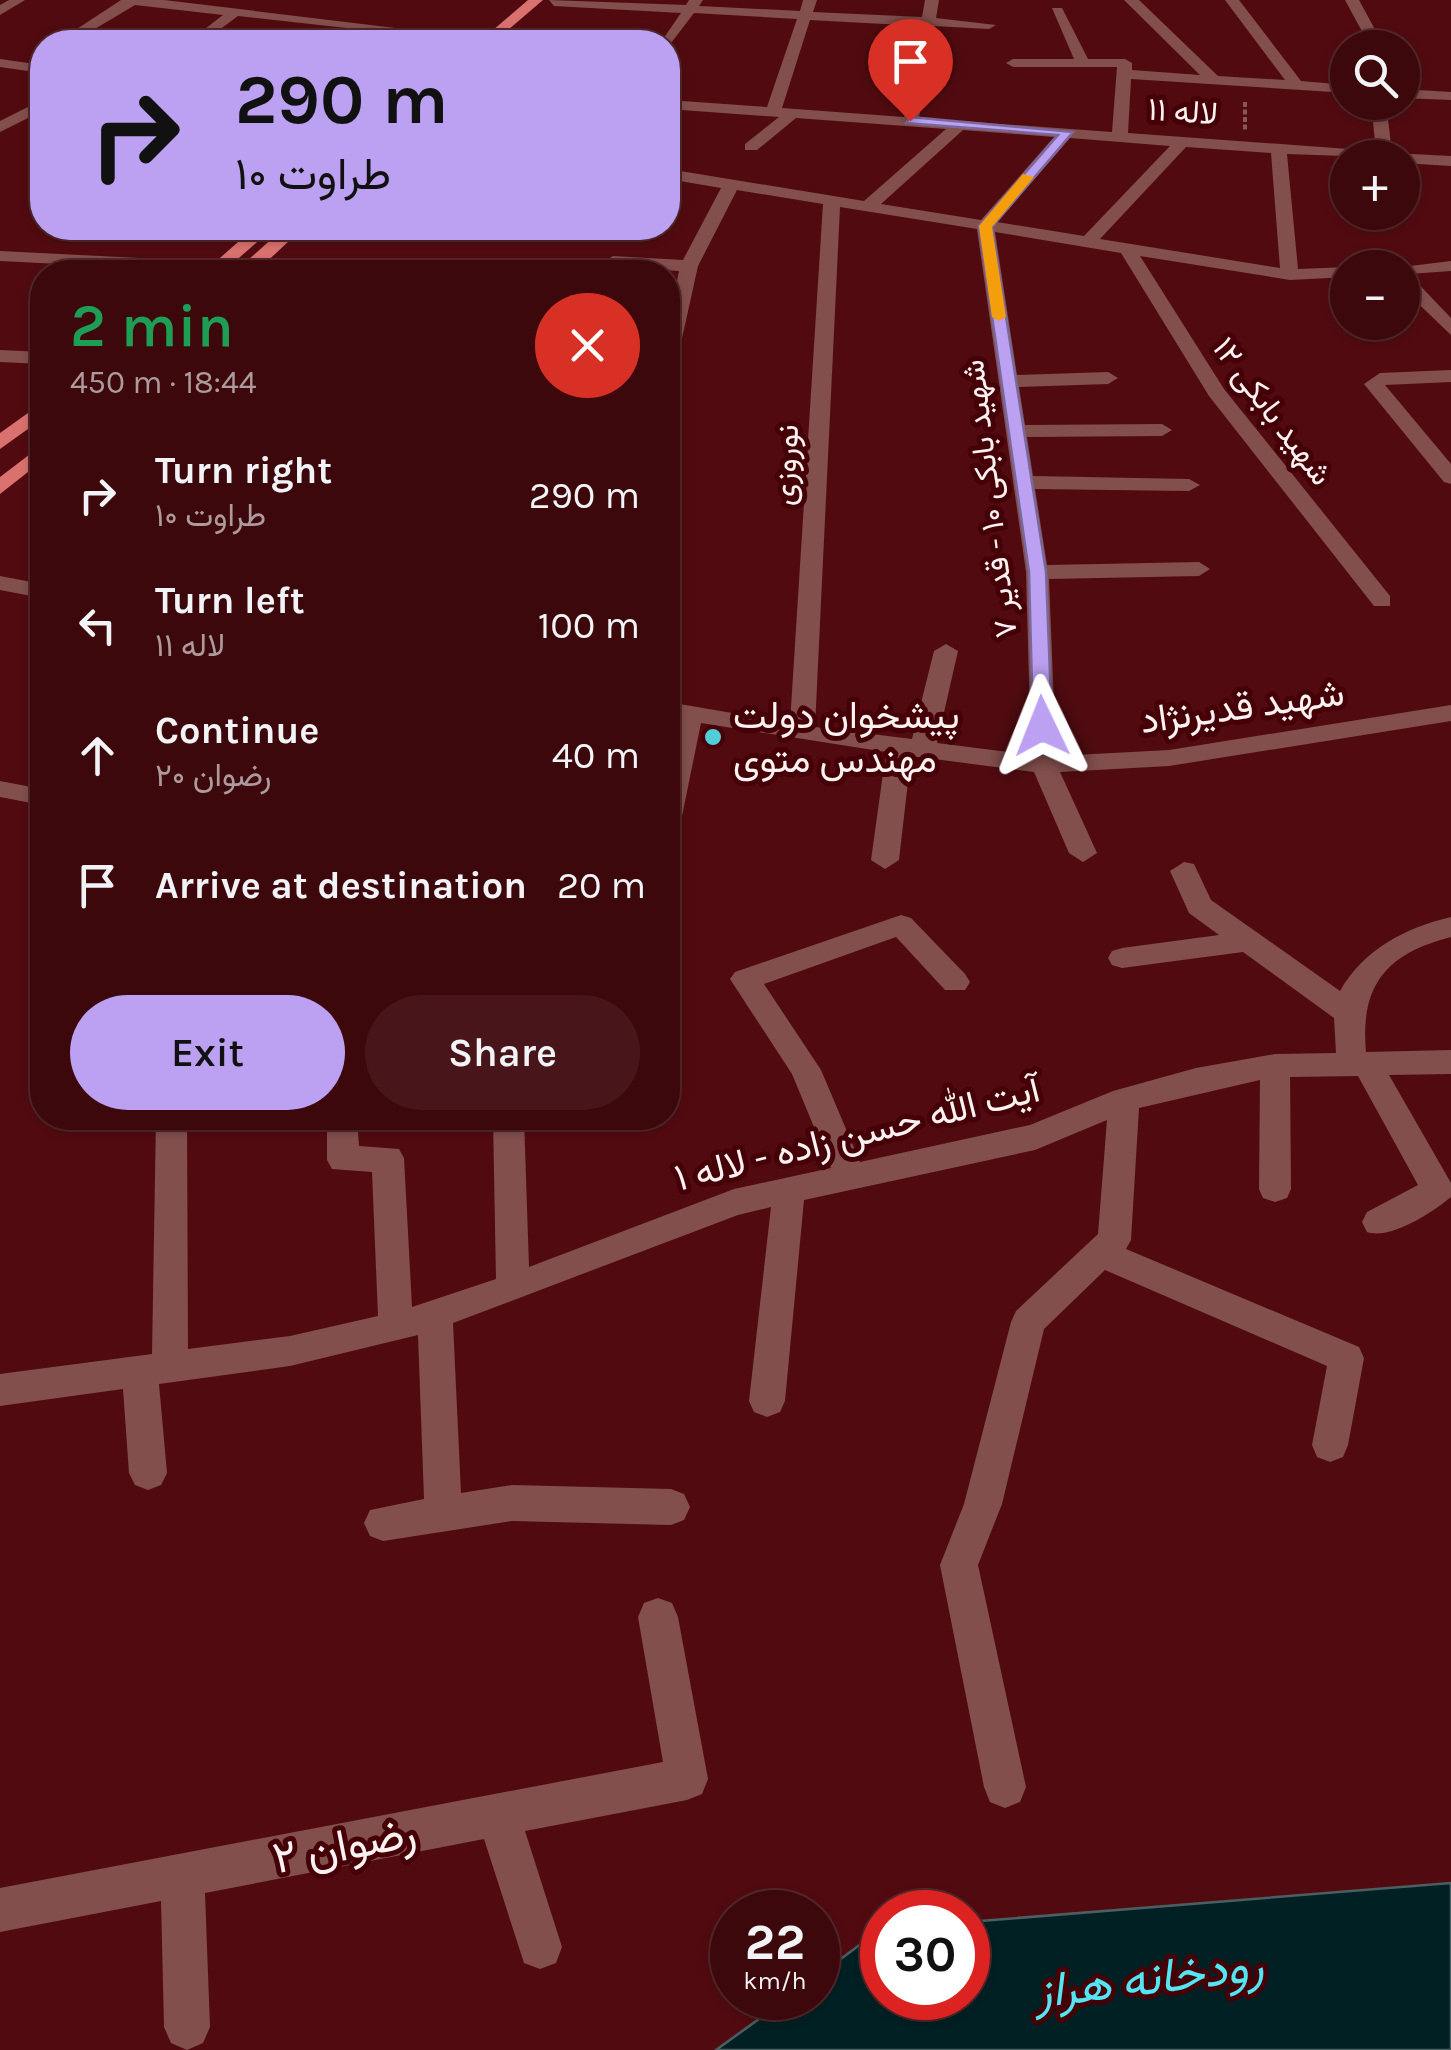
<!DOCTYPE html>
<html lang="en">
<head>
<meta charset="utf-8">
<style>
  body { margin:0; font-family:Karla,Vazirmatn,sans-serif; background:#48161a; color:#f1f3f6; height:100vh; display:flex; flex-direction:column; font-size:38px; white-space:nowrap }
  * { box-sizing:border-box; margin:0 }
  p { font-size:32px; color:#ad9a9d }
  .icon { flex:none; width:55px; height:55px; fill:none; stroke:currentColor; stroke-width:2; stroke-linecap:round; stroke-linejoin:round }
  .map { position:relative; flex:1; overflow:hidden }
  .side { position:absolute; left:30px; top:260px; width:650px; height:870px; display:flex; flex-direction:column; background:#3d080c; border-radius:40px; box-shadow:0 2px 8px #0004,0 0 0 2px #56292d }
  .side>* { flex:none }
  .banner { position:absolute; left:30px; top:30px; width:650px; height:210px; border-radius:40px; box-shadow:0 2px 8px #0004,0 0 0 2px #56292d; background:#bca0f2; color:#111; overflow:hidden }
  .fabs { position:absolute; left:1330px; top:30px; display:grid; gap:20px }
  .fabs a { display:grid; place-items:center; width:90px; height:90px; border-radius:50%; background:#3d080c; box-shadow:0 2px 8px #0004,0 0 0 2px #56292d; font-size:50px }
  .speed { position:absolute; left:710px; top:1890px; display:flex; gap:20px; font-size:50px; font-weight:700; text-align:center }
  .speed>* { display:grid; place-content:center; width:130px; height:130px; border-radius:50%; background:#3d080c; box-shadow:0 2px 8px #0004,0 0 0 2px #56292d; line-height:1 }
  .speed small { font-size:25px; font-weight:400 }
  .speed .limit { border:15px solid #d22; background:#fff; color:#111 }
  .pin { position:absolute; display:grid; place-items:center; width:85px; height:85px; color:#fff; margin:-102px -42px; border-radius:50% 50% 50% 0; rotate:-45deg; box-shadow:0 0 10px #0007 }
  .pin .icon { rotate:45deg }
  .me { position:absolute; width:110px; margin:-55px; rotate:358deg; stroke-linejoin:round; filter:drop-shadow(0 0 8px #0008) }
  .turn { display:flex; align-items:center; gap:35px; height:210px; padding:0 40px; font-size:45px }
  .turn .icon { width:130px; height:130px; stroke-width:2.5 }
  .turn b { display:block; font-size:70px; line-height:85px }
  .round { display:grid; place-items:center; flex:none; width:105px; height:105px; border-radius:52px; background:#48161a }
  .headline { display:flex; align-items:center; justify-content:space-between; height:170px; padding:0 40px }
  h1 { font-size:60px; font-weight:600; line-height:75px; color:#1e9e55 }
  .action { display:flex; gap:20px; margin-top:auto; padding:20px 40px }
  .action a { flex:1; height:115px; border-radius:60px; background:#bca0f2; color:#111; font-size:40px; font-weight:600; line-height:115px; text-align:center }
  .action a+a { background:#48161a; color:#f1f3f6 }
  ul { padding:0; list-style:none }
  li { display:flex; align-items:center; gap:30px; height:130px; padding:0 40px }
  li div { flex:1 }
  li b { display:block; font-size:38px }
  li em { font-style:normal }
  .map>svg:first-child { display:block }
</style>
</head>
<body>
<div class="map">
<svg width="1451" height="2050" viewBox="0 0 1451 2050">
  <rect width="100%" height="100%" fill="#510b10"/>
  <path fill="#002023" stroke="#4b5f60" stroke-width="2.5" d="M1451,1883V2050H716L788,1998H818V1976L881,1929L882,1998H968V1922Z"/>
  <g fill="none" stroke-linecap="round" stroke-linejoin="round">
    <path stroke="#885558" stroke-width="4" stroke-dasharray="5 2.5" stroke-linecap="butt" d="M1245,102V130"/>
    <g fill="#824f4d" fill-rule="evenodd">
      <path d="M9,0H25L0,15V5Z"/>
      <path d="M121,0H164L495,40L473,42L238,16L203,42H188L223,15L135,5L73,42H57Z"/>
      <path d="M549,0L686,5L689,0H703L699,6L800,11L803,0H817L813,12L922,17L925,0H939L936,18L996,25L989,29L934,26L919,118L1112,132L1117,67H1013L1006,63L1013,59H1074L1052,8H1062L1088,59H1125L1132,63V70L1200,75L1124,0H1139L1218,76L1285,80L1225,0H1239L1301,81L1348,85V93L1131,79L1128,133L1376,151L1371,102H1386L1392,153L1451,156V166L1402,163V158L1287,154L1298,269L1348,267V277L1290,280L1140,256L1224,389L1390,596V606H1374L1209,396L1121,253L995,232L1017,375L1108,372L1118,378L1108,384L1019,387L1025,425L1162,424L1172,430L1162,436L1027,437L1033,476L1189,479L1200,485L1189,491L1035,489L1047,565L1199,562L1210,569L1199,576L1049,579L1056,756L1169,750L1451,705V721L1169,766L1060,772L1097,853L1083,862L1069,853L1034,772L911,756L899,860L885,869L871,860L886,752L701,723L681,821L668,830V761L677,719L668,718V702L790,723L823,204L737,190L698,266L675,370L668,372V324L679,271L617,267L608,272H588L613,256L683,260L721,188L668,179V169L864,201L946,129L796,118L757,150H745V144L779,117L668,109V100L767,107L797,19L694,13L668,47V42H661L681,13L554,6ZM810,20L921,26L904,117L782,108ZM963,130L1054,137L981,220L881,204ZM1070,138L1170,146L1084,236L997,222ZM1186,147L1271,153L1280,268L1100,239ZM840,207L977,229L1026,572L1031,755L937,743L958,651L946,644L934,651L912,739L815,727Z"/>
      <path d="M1345,0H1359L1385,48H1371Z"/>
      <path d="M0,59L42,65V73L0,67Z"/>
      <path d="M1402,89L1451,92V100L1402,98Z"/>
      <path d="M42,100V111L0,132V121Z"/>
      <path d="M0,251L219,262L228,267L219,272L0,261Z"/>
      <path d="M1451,261V271L1409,274L1451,318V335L1402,288V268H1394Z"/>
      <path d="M0,350L42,352V364L0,362Z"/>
      <path d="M1451,370V382L1385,385L1451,464V484L1444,482L1364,384L1380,373Z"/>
      <path d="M0,576L42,584V598L0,590Z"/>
      <path d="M0,781L42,789V805L0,797Z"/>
      <path d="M1184,862L1194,864L1211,900L1340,991C1364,949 1405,928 1451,917V937C1385,954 1360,986 1366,1052L1451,1050V1074L1389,1075L1451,1183V1197C1433,1212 1391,1240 1367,1232L1362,1222L1367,1212L1418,1185L1358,1076L1290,1077L1291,1189L1287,1198L1275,1202L1263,1198L1259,1189L1260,1080L1139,1108L1131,1240L1126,1249L1359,1347L1364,1358L1348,1445L1343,1457L1330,1462L1317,1457L1312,1445L1327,1366L1105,1270L1044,1329L1002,1504L978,1565L1026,1787L1020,1802L1005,1808L990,1802L984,1787L940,1565L964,1504L1011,1322L1016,1311L1098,1234L1107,1120L1035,1150L804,1200L785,1401L780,1412L767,1417L754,1412L749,1401L771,1207L738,1215L453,1323L461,1493L512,1485L671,1489L684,1494L690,1507L684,1520L671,1525L512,1521L383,1541L370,1536L364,1523L370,1510L424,1499L418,1335L290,1366L159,1384L167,1473L161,1485L148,1490L135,1485L129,1473L123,1389L0,1406V1374L152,1354L156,1118H187L188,1349L290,1336L378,1316L372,1172L332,1169L327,1160V1118H357L359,1146L399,1149L404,1158L412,1307L496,1279L493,1118H524L529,1267L734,1189L831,1168L792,1074L730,979L735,972L901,915L911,918L965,974L970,982L965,990H945L896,937L764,984L821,1070L860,1162L1030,1125L1113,1091L1196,1068L1275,1054L1336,1053L1334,1018L1243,952L1122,968L1112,965L1108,958L1112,951L1122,948L1219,935L1189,913L1170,871Z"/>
      <path d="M658,1598L672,1603L678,1617L708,1779L702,1794L687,1800L525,1831L562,1947L556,1963L540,1969L524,1963L484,1839L205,1893L210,2027L203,2043L187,2050L171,2043L164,2027L161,1901L0,1932V1888L663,1762L638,1617L644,1603Z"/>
    </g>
    <g fill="#d9716e" fill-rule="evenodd">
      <path d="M528,0H543L494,42H479Z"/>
      <path d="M254,228H273L223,272H204Z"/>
      <path d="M284,228H303L260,268H248V260Z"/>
      <path d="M42,403V419L0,449V433Z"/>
      <path d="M42,445V461L0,494V477Z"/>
    </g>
  </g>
  <path fill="#bca0f2" stroke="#7a689d" stroke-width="2.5" d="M910,117L1073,132L992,227L1046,572L1052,726L1042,732L1033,726L1029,572L979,226L1058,135L906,123Z"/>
  <path fill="#f59e0b" d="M1023,174L1034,177L992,227L1006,317L999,321L992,317L979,226Z"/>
  <circle fill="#52ccd6" stroke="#450007" stroke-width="4" cx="713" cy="737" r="10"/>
  <g text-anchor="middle" stroke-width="10" stroke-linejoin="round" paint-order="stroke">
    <g font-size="32" fill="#faf1f0" stroke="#450007">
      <text transform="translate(1183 111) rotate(4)" y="11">لاله ۱۱</text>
      <text transform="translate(1273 411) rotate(53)" y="11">شهید بابکی ۱۲</text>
      <text transform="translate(785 465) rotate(-87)" y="11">نوروزی</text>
      <text transform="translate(989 499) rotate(-97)" y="11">شهید بابکی ۱۰ - قدیر ۷</text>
    </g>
    <g font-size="38" fill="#faf1f0" stroke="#450007">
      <text transform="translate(1242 706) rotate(-8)" y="13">شهید قدیرنژاد</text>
      <text transform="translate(857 1133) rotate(-14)" y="13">آیت الله حسن زاده - لاله ۱</text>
    </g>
    <g font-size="38" fill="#faf1f0" stroke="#450007" text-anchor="start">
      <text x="733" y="728">پیشخوان دولت<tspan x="733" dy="44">مهندس متوی</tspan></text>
    </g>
    <g font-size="45" fill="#faf1f0" stroke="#450007">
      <text transform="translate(344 1844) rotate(-11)" y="16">رضوان ۲</text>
    </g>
    <g font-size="48" font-style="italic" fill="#53e6f2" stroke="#450007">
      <text transform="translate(1149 1977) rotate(-7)" y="17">رودخانه هراز</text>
    </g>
  </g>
</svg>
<div class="fabs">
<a><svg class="icon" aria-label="search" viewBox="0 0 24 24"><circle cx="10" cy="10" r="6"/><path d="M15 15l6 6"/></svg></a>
<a>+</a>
<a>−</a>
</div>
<div class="speed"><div>22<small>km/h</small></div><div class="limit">30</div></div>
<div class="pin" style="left:910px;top:121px;background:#d93025"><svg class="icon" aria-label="arrive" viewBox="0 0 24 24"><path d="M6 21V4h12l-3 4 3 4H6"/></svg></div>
<svg class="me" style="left:1042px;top:726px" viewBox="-20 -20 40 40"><path d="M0-17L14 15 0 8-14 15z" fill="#bca0f2" stroke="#fff" stroke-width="4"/></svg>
<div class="banner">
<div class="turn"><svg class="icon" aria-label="right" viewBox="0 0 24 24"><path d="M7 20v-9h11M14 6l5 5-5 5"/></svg><div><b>290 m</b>طراوت ۱۰</div></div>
</div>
<section class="side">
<div class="headline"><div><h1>2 min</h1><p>450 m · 18:44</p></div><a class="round" style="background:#d93025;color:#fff"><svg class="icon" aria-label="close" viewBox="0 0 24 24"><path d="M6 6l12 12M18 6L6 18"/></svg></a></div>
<ul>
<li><svg class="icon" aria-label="right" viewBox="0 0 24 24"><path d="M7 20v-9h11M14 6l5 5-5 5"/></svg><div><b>Turn right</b><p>طراوت ۱۰</p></div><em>290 m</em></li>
<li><svg class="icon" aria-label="left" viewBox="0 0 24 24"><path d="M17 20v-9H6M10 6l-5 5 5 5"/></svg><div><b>Turn left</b><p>لاله ۱۱</p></div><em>100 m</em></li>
<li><svg class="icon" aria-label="ahead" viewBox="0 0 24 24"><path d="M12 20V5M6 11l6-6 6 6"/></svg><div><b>Continue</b><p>رضوان ۲۰</p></div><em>40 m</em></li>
<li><svg class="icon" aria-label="arrive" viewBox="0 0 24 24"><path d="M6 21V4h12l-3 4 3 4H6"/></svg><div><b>Arrive at destination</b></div><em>20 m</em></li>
</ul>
<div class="action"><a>Exit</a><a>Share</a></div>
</section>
</div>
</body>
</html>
